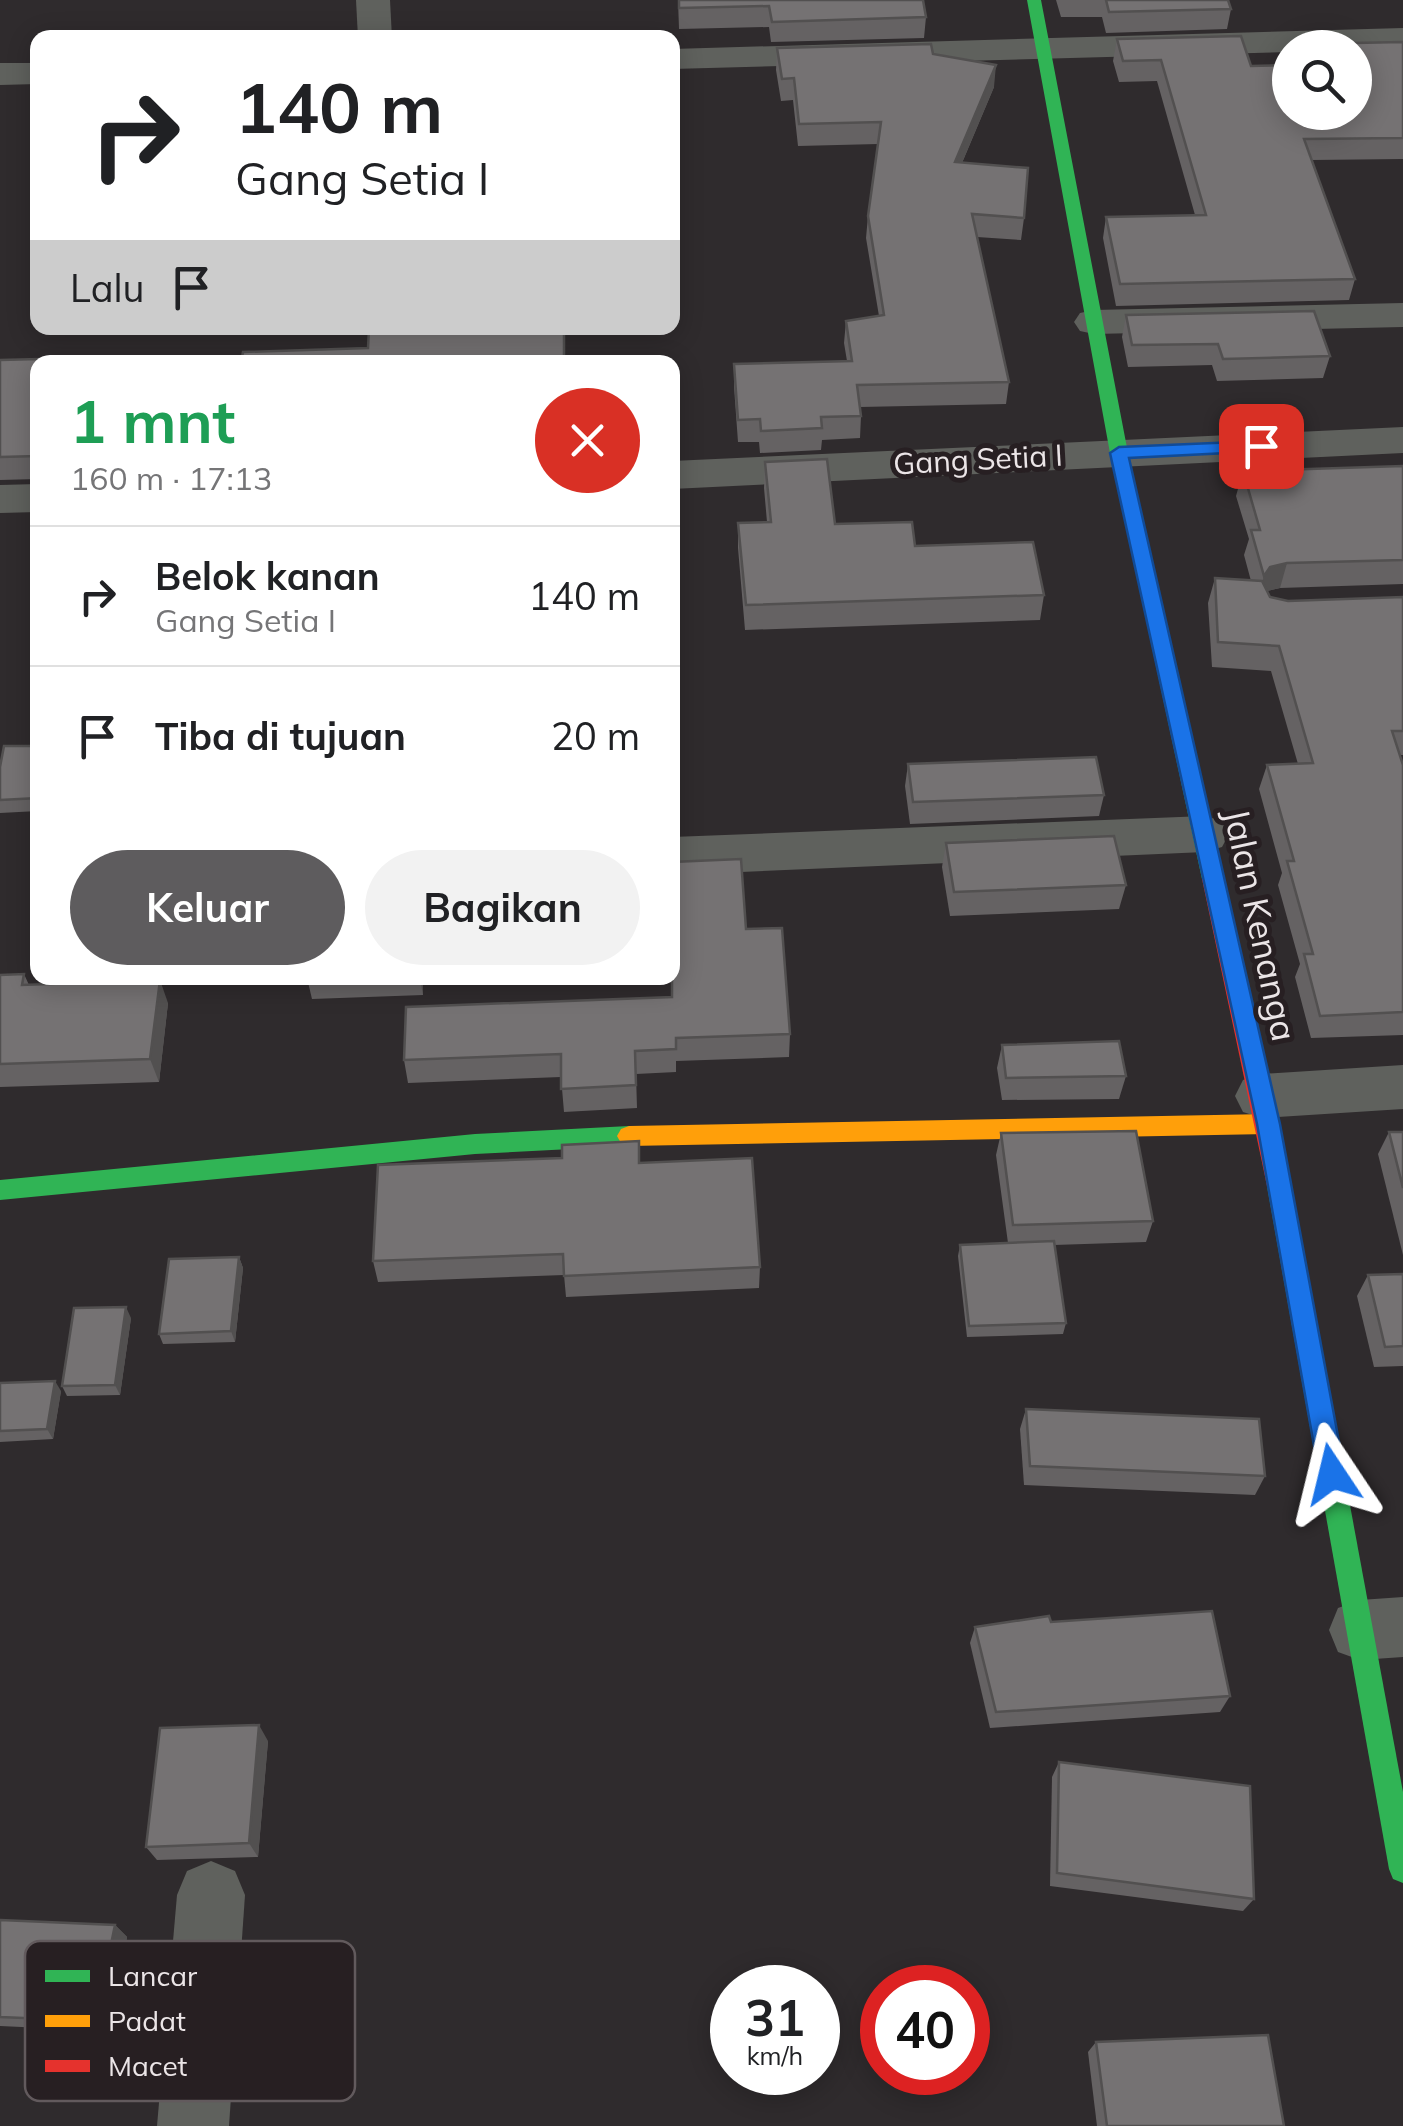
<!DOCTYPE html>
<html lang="id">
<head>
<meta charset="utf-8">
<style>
  body { margin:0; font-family:Mulish,sans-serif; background:#f2f2f2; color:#202124; height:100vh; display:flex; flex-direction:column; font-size:38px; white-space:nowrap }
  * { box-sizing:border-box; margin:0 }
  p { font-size:32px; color:#757577 }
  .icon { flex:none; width:55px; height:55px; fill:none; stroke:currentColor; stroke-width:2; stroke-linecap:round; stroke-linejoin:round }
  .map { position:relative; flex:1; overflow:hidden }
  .drawer { position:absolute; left:30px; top:355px; width:650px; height:630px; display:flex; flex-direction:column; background:#fff; border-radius:20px; box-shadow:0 5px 25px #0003 }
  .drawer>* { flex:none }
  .banner { position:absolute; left:30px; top:30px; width:650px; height:305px; border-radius:20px; box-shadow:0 5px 25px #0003; background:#fff; color:#202124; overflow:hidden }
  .buttons { position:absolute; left:1272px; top:30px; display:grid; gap:20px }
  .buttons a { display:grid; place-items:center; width:100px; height:100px; border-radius:50%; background:#fff; box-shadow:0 5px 25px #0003; font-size:50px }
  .speed { position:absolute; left:710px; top:1965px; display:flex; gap:20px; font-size:50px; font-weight:700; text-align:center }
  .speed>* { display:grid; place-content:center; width:130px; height:130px; border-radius:50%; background:#fff; box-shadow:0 5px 25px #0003; line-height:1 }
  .speed small { font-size:25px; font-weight:400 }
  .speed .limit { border:15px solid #d22; background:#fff; color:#111 }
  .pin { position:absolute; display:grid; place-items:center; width:85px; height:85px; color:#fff; margin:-42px; border-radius:20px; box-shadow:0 5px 15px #0006 }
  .me { position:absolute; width:110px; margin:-55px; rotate:350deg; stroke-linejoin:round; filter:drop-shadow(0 0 8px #0008) }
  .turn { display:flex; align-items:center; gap:35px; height:210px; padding:0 40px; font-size:45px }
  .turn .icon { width:130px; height:130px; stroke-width:2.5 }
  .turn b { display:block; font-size:70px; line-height:85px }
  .then { display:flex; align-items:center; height:95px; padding:0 40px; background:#0003; gap:20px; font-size:38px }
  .round { display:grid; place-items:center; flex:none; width:105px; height:105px; border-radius:52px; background:#f2f2f2 }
  .headline { display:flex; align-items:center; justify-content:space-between; height:170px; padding:0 40px }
  h1 { font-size:60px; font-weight:700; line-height:75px; color:#1e9e55 }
  .action { display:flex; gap:20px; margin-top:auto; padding:20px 40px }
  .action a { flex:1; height:115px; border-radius:60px; background:#5e5c5e; color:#fff; font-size:40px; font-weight:700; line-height:115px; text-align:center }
  .action a+a { background:#f2f2f2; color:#202124 }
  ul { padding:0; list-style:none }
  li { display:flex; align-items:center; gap:30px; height:140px; padding:0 40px; border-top:2px solid #e0e0e0 }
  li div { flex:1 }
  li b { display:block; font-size:38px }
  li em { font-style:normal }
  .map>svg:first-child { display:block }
</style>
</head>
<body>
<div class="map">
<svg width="1403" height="2126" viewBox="0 0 1403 2126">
  <rect width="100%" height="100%" fill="#2f2b2d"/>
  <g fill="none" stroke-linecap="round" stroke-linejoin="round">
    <g fill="#5f615d" fill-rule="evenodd">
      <path d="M356,0H390L392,38H358Z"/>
      <path d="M1403,28V48H1290V52L672,69V49Z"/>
      <path d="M0,63H38V84L0,85Z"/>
      <path d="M1403,303V327L1094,334L1080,331L1074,322L1080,313L1094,310Z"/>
      <path d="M1403,427V453L672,489V461Z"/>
      <path d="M38,484V512L0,513V485Z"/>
      <path d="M1205,816L1222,821L1229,834L1222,847L1205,852L672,875V837Z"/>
      <path d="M1403,1065V1109L1262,1118L1243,1112L1235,1096L1243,1080L1262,1074Z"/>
      <path d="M1403,1597V1657L1360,1660L1338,1652L1329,1630L1338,1608L1360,1600Z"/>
      <path d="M211,1861L235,1871L245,1895L229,2126H157L177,1895L187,1871Z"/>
    </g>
    <g fill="#30b455" fill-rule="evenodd">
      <path d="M1027,0H1041L1128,453L1224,879L1213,887L1202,879L1110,453Z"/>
      <path d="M629,1126L637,1129L641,1136L637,1143L629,1146L475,1154L0,1200V1180L475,1134Z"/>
      <path d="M1279,1176L1287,1179L1291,1186L1403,1792V1883L1393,1879L1389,1869L1267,1186L1271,1179Z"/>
    </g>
    <path fill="#ff9f0a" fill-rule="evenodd" d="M1268,1114L1276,1117L1279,1124L1276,1131L1268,1134L629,1146L621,1143L617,1136L621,1129L629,1126Z"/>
    <path fill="#e5322d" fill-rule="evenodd" d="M1213,871L1224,879L1291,1186L1287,1193L1279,1196L1271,1193L1267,1186L1202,879Z"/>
  </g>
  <g fill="#656263">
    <path d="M678,0L926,17L924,38L771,42L769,27L679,29Z"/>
    <path d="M1056,0H1228L1231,9L1227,29L1106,33L1102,17H1061Z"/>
    <path d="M1117,39L1251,66L1355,112V48H1353L1354,43L1403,42V159L1312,160L1355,279L1349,300L1116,306L1103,238L1106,217L1195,215L1157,81L1119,82L1113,61Z"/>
    <path d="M777,48L933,54L994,87L962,163L1024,218L1021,240L977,237L1009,382L1006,404L860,407L861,416L860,438L822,440L821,450L760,453L759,442H738L734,387V364L847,361L844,343L846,321L879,316L866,238L868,216L878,144L798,146L793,100L781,101L776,70Z"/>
    <path d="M1126,315L1330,356L1323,378L1217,381L1212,365L1128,367L1122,337Z"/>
    <path d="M39,359L38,479L0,480V360Z"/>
    <path d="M765,462L835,524L915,546L1044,595L1040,620L745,630L738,548V523L767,522L764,488Z"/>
    <path d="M1403,466V584L1280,588L1267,591L1270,597L1288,601L1403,597V755H1400L1403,765V1035L1311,1038L1295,977L1300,964L1278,885L1282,873L1259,789L1267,765L1298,764L1271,671L1212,667L1208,603L1215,578L1251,581L1244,555L1249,539L1236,496L1243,471Z"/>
    <path d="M38,746V811L0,813V767Z"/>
    <path d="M908,764L1104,795L1099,816L910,824L905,786Z"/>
    <path d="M946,843L1126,885L1119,909L950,916L942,867Z"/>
    <path d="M746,929L790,1034L789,1057L676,1061V1072L636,1074L637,1108L564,1112L561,1077L408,1083L404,1060L671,997Z"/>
    <path d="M24,974L29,985L168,1003L159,1082L0,1087V975Z"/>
    <path d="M307,978H423V995L312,999Z"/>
    <path d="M1002,1045L1126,1076L1119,1099L1002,1100L997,1068Z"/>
    <path d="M1389,1132H1403V1255L1378,1154Z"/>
    <path d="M1001,1133L1153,1221L1146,1242L1054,1245L1066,1323L1063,1334L967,1337L958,1256L960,1245L1008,1243L996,1155Z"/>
    <path d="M562,1158L639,1163L760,1267L759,1288L566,1297L564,1275L378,1282L373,1261Z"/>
    <path d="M239,1257L243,1268L235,1342L163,1344L159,1334Z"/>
    <path d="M1403,1274V1366L1374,1367L1357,1296L1368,1275Z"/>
    <path d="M131,1318L120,1395L67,1396L62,1386Z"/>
    <path d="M0,1383L61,1391L53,1439L0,1442Z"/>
    <path d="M1026,1409L1265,1476L1255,1495L1024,1485L1020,1429Z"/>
    <path d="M1051,1622L1230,1696L1220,1712L990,1728L970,1643L975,1627Z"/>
    <path d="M268,1741L258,1857L157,1860L146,1847Z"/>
    <path d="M1059,1762L1254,1899L1243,1911L1050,1886L1052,1777Z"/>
    <path d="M0,1920L115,1925L127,1937L108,2031L0,2026Z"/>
    <path d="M1096,2042L1284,2126H1097L1088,2052Z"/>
  </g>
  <g fill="#525050">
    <path d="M996,65L994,87L953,184L955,162Z"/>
    <path d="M1287,563L1280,588L1263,592L1257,601L1264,576L1270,567Z"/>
    <path d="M420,978H423V995Z"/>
    <path d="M160,980L168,1003L159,1082L150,1059Z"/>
    <path d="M239,1257L243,1268L235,1342L231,1331Z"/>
    <path d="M126,1307L131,1318L120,1395L115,1385Z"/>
    <path d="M55,1381L61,1391L53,1439L47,1429Z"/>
    <path d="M259,1725L268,1741L258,1857L249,1843Z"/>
    <path d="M115,1925L127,1937L108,2031L95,2021Z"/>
  </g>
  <g fill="#757273" stroke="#525050" stroke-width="2.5">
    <path d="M679,0H923L926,17L772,22L769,6L679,8Z"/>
    <path d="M1106,0H1228L1231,9L1109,12Z"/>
    <path d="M1241,36L1251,66L1290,65V112H1355V64H1363L1354,43L1403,42V138L1304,139L1355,279L1120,284L1106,217L1206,215L1161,60L1123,61L1117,39Z"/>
    <path d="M931,44L933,54L996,65L955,162L1028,168L1024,218L972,214L1009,382L857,385L861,416L821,417L822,428L761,431L760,419L738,420L734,364L852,361L846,321L884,315L868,216L881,122L799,124L794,78L782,79L777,48Z"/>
    <path d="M1314,311L1330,356L1223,359L1218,344L1132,345L1126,315Z"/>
    <path d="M369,328H564V362H241L243,352L368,348Z"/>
    <path d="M39,359L35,373H38V456L0,457V360Z"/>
    <path d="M827,459L835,524L912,522L915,546L1033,542L1044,595L746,605L738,523L771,522L765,462Z"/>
    <path d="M1403,466V560L1287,563L1270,567L1264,576L1251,530H1260L1243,471Z"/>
    <path d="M1215,578L1262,581L1270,597L1288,601L1403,597V731H1392L1403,765V1012L1320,1016L1304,954H1313L1287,861H1294L1267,765L1313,763L1279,646L1218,642Z"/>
    <path d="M4,746H38V798L0,800V767Z"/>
    <path d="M1096,757L1104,795L913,802L908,764Z"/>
    <path d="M1114,836L1126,885L954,892L946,843Z"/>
    <path d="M741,859L746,929L782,928L790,1034L676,1038V1049L635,1051L636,1085L561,1089V1054L404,1060L406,1007L672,997V862Z"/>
    <path d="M24,974L22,985L160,980L150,1059L0,1064V975Z"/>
    <path d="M1119,1041L1126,1076L1006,1078L1002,1045Z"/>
    <path d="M1136,1131L1153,1221L1013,1225L1001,1133Z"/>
    <path d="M1389,1132H1403V1188Z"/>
    <path d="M639,1141V1163L752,1158L760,1267L564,1276L563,1254L373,1261L378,1165L562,1158V1145Z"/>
    <path d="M1054,1241L1066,1323L969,1326L960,1245Z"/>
    <path d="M239,1257L231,1331L159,1334L169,1259Z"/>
    <path d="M1403,1274V1346L1385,1347L1368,1275Z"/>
    <path d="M126,1307L115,1385L62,1386L74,1308Z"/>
    <path d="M55,1381L47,1429L0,1431V1383Z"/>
    <path d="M1026,1409L1259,1419L1265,1476L1030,1466Z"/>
    <path d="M1212,1611L1230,1696L996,1712L975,1627L1049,1616L1051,1622Z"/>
    <path d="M259,1725L249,1843L146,1847L160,1728Z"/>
    <path d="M1059,1762L1250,1786L1254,1899L1057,1873Z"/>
    <path d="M0,1920L115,1925L95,2021L0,2017Z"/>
    <path d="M1268,2035L1284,2126H1107L1096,2042Z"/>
  </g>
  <path fill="#1a73e8" stroke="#114b97" stroke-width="2.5" d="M1261,441L1270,446L1267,451L1129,458L1280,1124L1345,1474L1341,1483L1332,1487L1323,1483L1319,1474L1257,1124L1110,453L1119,447Z"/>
  <g text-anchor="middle" stroke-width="10" stroke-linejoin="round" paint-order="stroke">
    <g font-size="30" fill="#ebe5e7" stroke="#271f22">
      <text transform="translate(978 460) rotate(-3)" y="10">Gang Setia I</text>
    </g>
    <g font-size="35" fill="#ebe5e7" stroke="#271f22">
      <text transform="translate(1260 925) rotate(78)" y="12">Jalan Kenanga</text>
    </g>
  </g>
  <rect x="25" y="1941" width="330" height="160" rx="15" fill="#271f22" stroke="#625a5d" stroke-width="2.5"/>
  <rect x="45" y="1970" width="45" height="12" fill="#30b455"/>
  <rect x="45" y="2015" width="45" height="12" fill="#ff9f0a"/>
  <rect x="45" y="2060" width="45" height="12" fill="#e5322d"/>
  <g font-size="28" fill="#ebe5e7">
    <text x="108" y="1986">Lancar</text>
    <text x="108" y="2031">Padat</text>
    <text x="108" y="2076">Macet</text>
  </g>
</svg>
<div class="buttons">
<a><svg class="icon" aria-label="search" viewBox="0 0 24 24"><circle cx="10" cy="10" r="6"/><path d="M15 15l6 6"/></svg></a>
</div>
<div class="speed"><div>31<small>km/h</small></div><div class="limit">40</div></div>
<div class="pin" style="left:1261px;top:446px;background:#d93025"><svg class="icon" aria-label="arrive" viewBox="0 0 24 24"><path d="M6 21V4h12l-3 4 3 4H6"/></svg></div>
<svg class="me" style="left:1332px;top:1474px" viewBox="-20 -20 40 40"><path d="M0-17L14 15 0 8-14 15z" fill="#1a73e8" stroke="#fff" stroke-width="4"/></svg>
<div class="banner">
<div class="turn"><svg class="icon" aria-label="right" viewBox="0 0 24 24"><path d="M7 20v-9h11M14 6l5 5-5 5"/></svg><div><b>140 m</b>Gang Setia I</div></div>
<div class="then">Lalu<svg class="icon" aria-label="arrive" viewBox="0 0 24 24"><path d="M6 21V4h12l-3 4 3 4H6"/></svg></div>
</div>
<section class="drawer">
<div class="headline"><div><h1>1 mnt</h1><p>160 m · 17:13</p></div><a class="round" style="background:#d93025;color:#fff"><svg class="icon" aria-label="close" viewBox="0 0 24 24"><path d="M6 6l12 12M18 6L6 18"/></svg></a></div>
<ul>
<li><svg class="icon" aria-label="right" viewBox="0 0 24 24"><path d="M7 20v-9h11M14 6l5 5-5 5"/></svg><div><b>Belok kanan</b><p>Gang Setia I</p></div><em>140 m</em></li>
<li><svg class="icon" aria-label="arrive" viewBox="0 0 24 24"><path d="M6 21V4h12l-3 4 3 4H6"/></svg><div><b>Tiba di tujuan</b></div><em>20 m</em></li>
</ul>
<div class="action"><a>Keluar</a><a>Bagikan</a></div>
</section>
</div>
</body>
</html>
